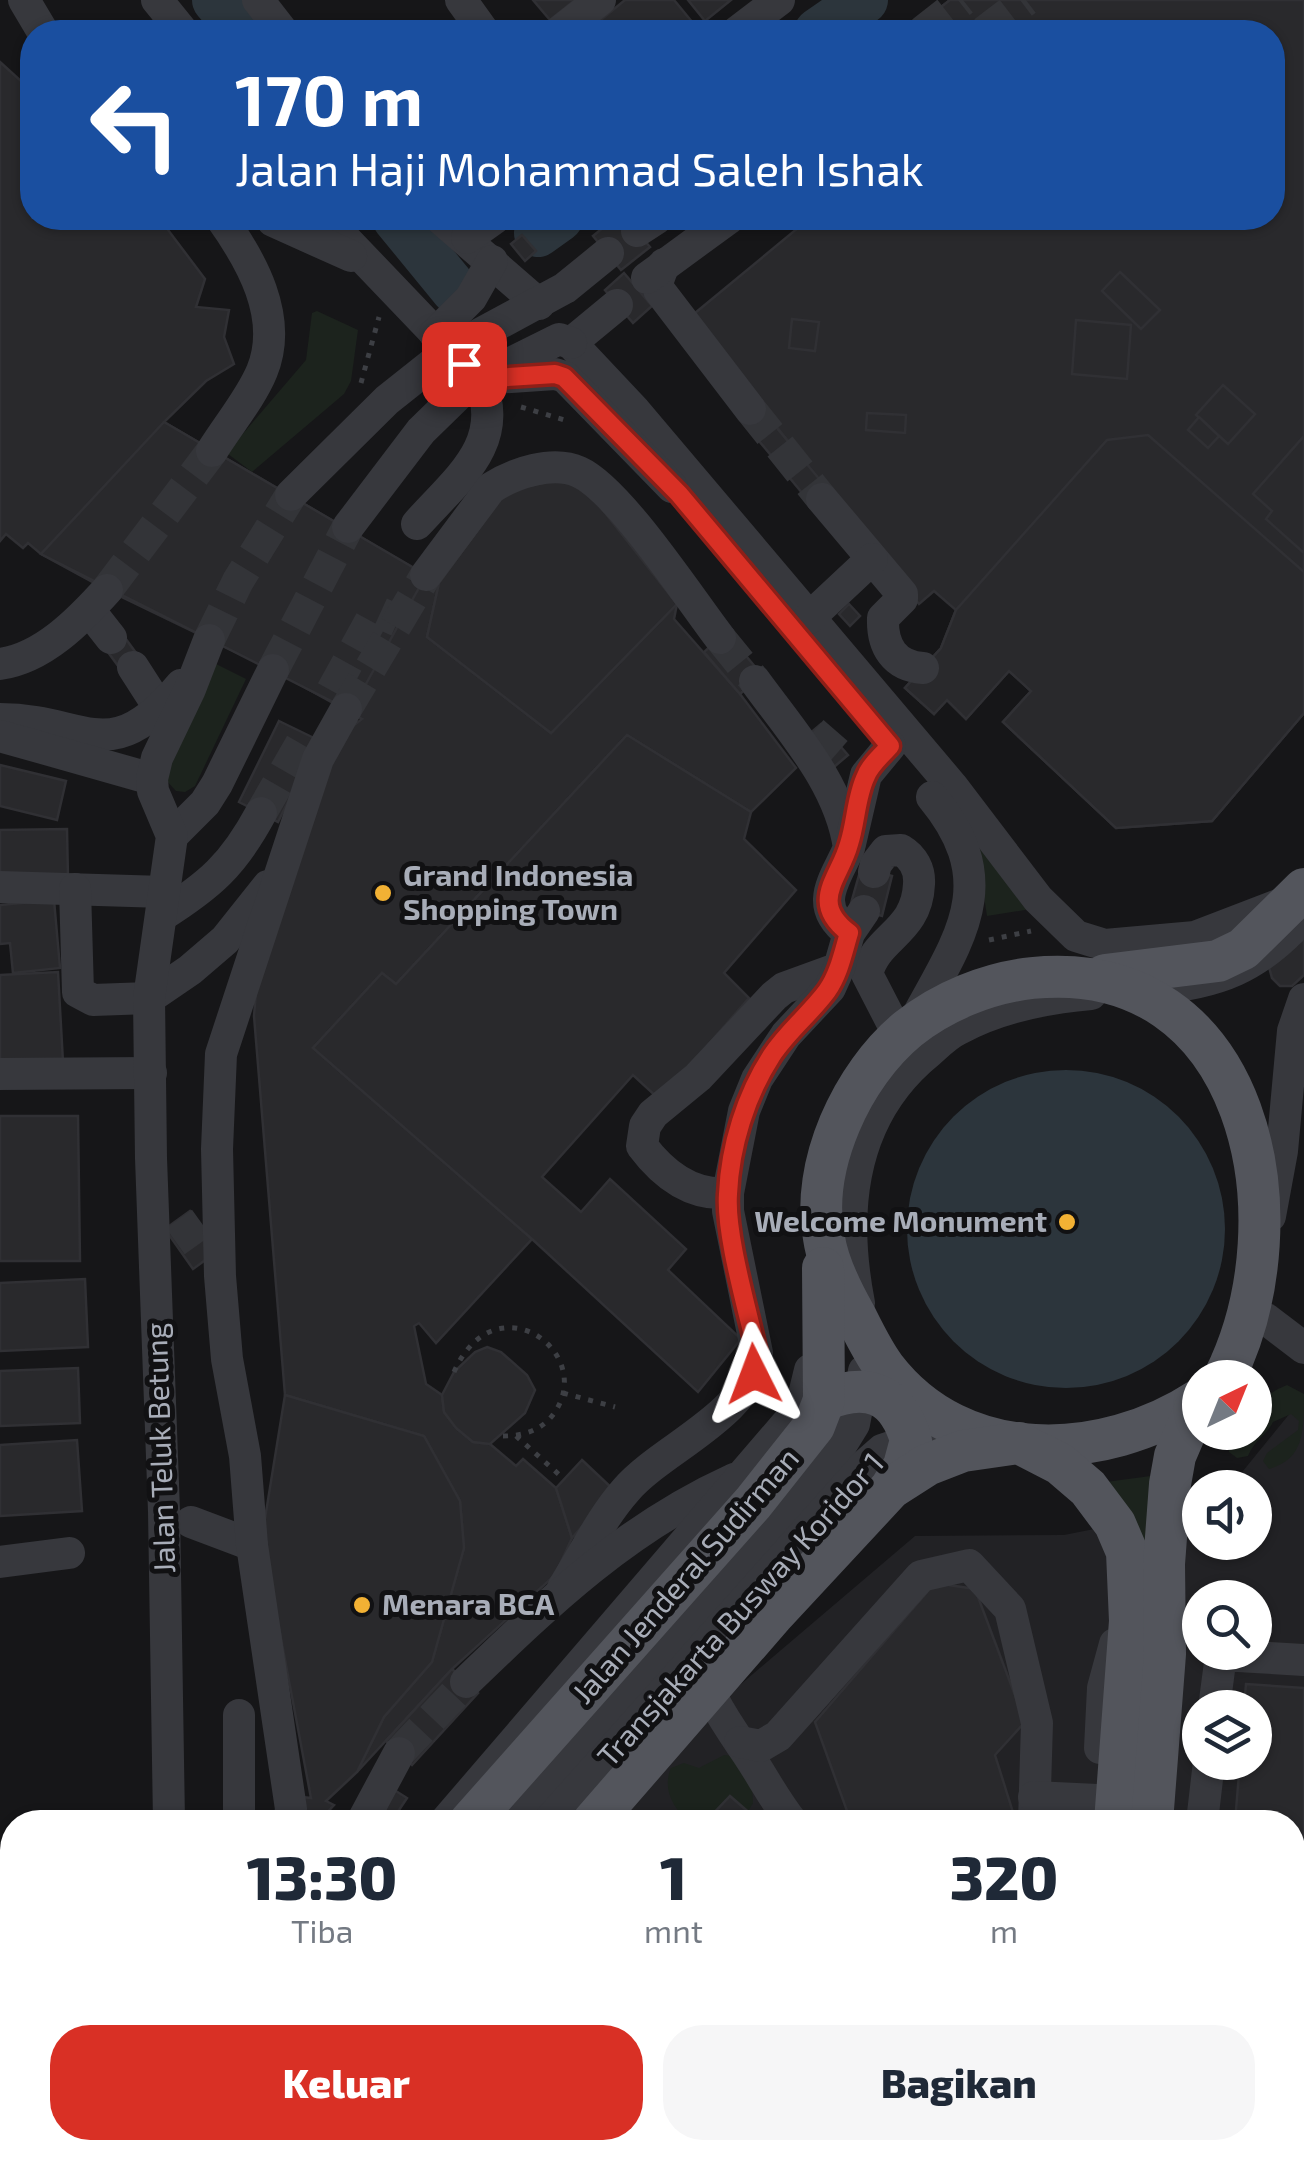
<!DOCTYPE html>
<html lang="id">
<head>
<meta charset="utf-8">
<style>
  body { margin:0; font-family:"Exo 2",sans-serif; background:#f6f6f7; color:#1f2937; height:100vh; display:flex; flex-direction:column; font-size:38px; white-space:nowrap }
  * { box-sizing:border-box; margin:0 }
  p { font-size:32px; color:#747a83 }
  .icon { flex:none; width:55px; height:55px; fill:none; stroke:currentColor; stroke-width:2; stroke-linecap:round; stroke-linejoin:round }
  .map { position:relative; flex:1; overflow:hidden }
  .sheet { position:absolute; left:0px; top:1810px; width:1305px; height:350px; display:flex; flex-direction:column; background:#fff; border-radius:40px 40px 0 0; box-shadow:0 2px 8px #0004 }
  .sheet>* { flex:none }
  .guide { position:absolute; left:20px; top:20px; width:1265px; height:210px; border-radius:40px; box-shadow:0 2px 8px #0004; background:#1a4fa0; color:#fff; overflow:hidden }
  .needle { width:65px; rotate:43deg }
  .tools { position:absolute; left:1182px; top:1360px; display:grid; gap:20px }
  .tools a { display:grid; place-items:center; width:90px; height:90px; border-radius:50%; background:#fff; box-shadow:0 2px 8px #0004; font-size:50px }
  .pin { position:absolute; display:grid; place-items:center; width:85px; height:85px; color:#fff; margin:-42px; border-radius:20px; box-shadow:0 5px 15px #0006 }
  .me { position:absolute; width:110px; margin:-55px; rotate:357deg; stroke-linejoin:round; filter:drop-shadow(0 0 8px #0008) }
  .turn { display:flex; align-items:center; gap:35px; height:210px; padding:0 50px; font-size:45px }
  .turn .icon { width:130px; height:130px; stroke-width:2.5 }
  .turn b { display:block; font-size:70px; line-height:85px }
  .eta { display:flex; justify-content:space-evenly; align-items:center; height:170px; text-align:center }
  .eta b { font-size:60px; font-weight:800; line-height:70px }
  .action { display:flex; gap:20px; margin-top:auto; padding:20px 50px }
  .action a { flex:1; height:115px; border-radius:40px; background:#d93025; color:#fff; font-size:40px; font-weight:800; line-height:115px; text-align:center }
  .action a+a { background:#f6f6f7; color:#1f2937 }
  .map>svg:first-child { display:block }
</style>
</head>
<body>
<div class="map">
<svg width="1304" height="2160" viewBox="0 0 1304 2160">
  <rect width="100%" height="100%" fill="#161618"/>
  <g fill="#222225" fill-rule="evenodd">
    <path d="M1304,1396V2130L1293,2131L1292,1822H603L693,1725L915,1536L1064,1535L1200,1508V1542H1255V1488L1230,1487ZM1200,1598H1255V1652H1200ZM1200,1708H1255V1762H1200Z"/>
    <path d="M366,2148H1039L1038,2160H369Z"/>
  </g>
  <g fill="#1c231d">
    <path d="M317,311L358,330L351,381L344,394L252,472L228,454L229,450L306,360L312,313Z"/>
    <path d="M216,664L246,679L195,786L185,792L176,791L165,779Z"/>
    <path d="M976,844L1027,908L1025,910L987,916Z"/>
    <path d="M1287,1385L1304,1394C1304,1432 1304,1459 1269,1469L1263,1461L1267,1453L1298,1430L1299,1421L1291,1414L1273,1422C1266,1436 1254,1440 1248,1456L1237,1458L1229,1452L1227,1434L1255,1432C1255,1407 1262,1395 1287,1385Z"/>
    <path d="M1158,1475L1151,1573L1106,1482Z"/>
    <path d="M724,1755L740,1757L752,1787L753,1803L742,1822H689C673,1808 662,1789 671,1768L684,1763L699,1768Z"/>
    <path d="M385,2148H486L470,2160H377Z"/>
    <path d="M546,2148H736L722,2160H596C582,2151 563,2151 546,2148Z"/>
    <path d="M758,2148H843L833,2156C802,2146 786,2160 758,2148Z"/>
  </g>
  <circle fill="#2c353c" cx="1066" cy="1229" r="159"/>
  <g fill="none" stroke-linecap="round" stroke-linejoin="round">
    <g stroke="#2c353c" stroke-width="48">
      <path d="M216,0L243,32"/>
      <path d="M818,32L864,0"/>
      <path d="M396,218L455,290"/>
      <path d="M538,233L559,218"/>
    </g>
  </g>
  <g fill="#29292c" stroke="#303034" stroke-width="2.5">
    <path d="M533,0H575L550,20Z"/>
    <path d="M625,0H674L693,23L682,32H586Z"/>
    <path d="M688,0H731L705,21Z"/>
    <path d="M950,0H1304V265L1222,354L1078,218H1272V32H909Z"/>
    <path d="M950,0H1304V713L1212,821L1116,828L1003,722L1031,691L1009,671L966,719L947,700L934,714L905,688L941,648L956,610L934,591L919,604L689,318L810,218H1272V32H909Z"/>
    <path d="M0,62L32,91V218H159L205,279L196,307L229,310L224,337L234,364L206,381L164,422L439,583L427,637L551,733L677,604L674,619L740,694L796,768L751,812L627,735L396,984L382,973L313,1048L532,1239L436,1343L419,1323L414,1326L426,1384L442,1395L444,1412L456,1428L473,1442L490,1444L516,1466L523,1459L556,1488L572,1538L555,1575L452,1669L357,1772L384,1717L432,1662L464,1548L460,1501L424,1436L285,1395L254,1016L257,980L335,740L362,719L273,670L107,590L41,554L28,543L23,548L6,534L0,541Z"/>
    <path d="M615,218H625L650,247L621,270L593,236Z"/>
    <path d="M522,235L536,251L525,261L511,244Z"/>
    <path d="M1120,272L1160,310L1141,329L1102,291Z"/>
    <path d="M624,273L652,306L633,323L605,290Z"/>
    <path d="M792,319L819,322L815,351L789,348Z"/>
    <path d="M1076,320L1131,325L1127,379L1072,374Z"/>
    <path d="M1223,385L1255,414L1228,444L1196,415Z"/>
    <path d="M757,404L830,492L813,506L740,418Z"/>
    <path d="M867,413L906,415L905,433L866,430Z"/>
    <path d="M1199,417L1219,436L1208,448L1188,430Z"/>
    <path d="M164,422L426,575L351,711L41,554Z"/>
    <path d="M1148,435L1304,572V713L1212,821L1116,828L1003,722L1031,691L1009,671L966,719L947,700L934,714L905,688L941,648L956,610L1107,440Z"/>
    <path d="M1304,436V553L1266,519L1272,511L1253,494Z"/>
    <path d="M576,476L677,604L551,733L427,637L439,583L506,491Z"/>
    <path d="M849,604L860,616L850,626L839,614Z"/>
    <path d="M120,631L142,661L124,674L102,644Z"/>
    <path d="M726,632L762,675L740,694L704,652Z"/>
    <path d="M279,721L318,740L278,822L239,802Z"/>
    <path d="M821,724L848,755L834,767L807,736Z"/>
    <path d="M627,735L751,812L744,839L796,890L724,973L749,998L660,1100L633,1075L542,1177L581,1212L610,1179L686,1249L668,1270L741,1339L698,1392L532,1239L313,1048L382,973L396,984Z"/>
    <path d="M0,765L66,781L57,820L0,806Z"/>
    <path d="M67,829L68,878L0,879V830Z"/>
    <path d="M861,868L892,876L882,916L850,907Z"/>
    <path d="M54,900L60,968L13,973L10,943L0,944V905Z"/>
    <path d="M1304,939V975L1292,986H1280L1272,978L1269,967Z"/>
    <path d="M58,972L63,1062L0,1064V975Z"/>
    <path d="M0,1116H78L80,1261H0Z"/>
    <path d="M190,1211L219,1250L193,1269L165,1229Z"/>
    <path d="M85,1279L88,1347L0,1351V1283Z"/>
    <path d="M487,1347L501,1352L527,1375L535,1390L525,1413L490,1444L473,1442L456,1428L444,1412L442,1395L454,1372L475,1352Z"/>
    <path d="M78,1368L80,1423L0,1426V1371Z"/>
    <path d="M285,1395L424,1436L460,1501L464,1548L432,1662L384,1717L357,1772L326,1801L334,1805L318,1822H308L302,1797L311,1798L262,1537Z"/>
    <path d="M77,1440L82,1511L0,1516V1445Z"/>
    <path d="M582,1460L614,1490L572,1538L556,1488Z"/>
    <path d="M935,1583L975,1589L1025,1722L995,1755L1016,1822H851L815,1722Z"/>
    <path d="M452,1669L478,1693L412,1765L386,1741Z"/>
    <path d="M1246,1684L1304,1688V1893L1292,1895V1822H1235L1240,1762H1255V1708H1244Z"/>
    <path d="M388,1786L407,1798L391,1822H376Z"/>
    <path d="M730,1796L760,1822H718L711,1816Z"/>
    <path d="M12,1851V1933H9L3,1852Z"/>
    <path d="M0,1933H12V2067L0,2068V2054H5L4,2039H0Z"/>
    <path d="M0,2116L12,2128V2148H34L47,2160H0Z"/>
  </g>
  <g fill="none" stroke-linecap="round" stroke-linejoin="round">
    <g stroke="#333438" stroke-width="32" stroke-dasharray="32 16" stroke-linecap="butt">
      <path d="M922,32L963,0"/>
      <path d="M984,32L1026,0"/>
      <path d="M750,409L822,499"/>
      <path d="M107,590L212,451"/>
      <path d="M720,638L755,681"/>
      <path d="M209,640L238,581L291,495"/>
      <path d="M273,670L348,527"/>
      <path d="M332,691L376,611L398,621"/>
      <path d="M346,709L426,575"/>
      <path d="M813,732L844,759"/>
      <path d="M261,813L306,735"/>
      <path d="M179,1219L207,1258"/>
      <path d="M399,1753L466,1682"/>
    </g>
    <g stroke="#3d3f44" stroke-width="5" stroke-dasharray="5 8" stroke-linecap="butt">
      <path d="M361,383L379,317"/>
      <path d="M521,407L568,421"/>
      <path d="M989,940L1031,931"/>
      <path d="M454,1372C496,1277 600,1355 552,1416C540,1431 522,1436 503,1436"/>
      <path d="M563,1393L615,1407"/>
      <path d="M516,1436L564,1479"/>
      <path d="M334,2160L345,2148"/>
    </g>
    <g stroke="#37383d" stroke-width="32">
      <path d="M24,0L43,32"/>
      <path d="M157,0L183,32"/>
      <path d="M258,0L283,32"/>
      <path d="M461,0L484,32"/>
      <path d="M559,32L600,0"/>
      <path d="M737,32L779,0"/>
      <path d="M325,218L479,379C508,443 456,480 417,524"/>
      <path d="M440,218L539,304"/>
      <path d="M273,221L351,256"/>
      <path d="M637,231L657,218"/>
      <path d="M467,238L495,218"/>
      <path d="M664,264L657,283L659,290L750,409"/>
      <path d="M647,278L729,218"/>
      <path d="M435,334L471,298L492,261"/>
      <path d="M571,343L635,411L952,786L1038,899L1076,936L1105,945L1195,937L1281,904"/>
      <path d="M571,343L617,305"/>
      <path d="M479,379L555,374L565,377L672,487"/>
      <path d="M212,451C228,425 251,398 262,371C284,317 251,260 221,218"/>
      <path d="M291,495L387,400L450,350L565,288L608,253"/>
      <path d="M822,499L902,594V599L883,618C882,646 894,666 923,668"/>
      <path d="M348,527L421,431L461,392L479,379L559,339L571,343"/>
      <path d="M426,575L491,488C514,473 553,460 579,472C619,490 690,599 720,638"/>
      <path d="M89,610L111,638"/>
      <path d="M809,618L872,559"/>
      <path d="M0,664C43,658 79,621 107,590"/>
      <path d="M133,667L160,709"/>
      <path d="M755,681C792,732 840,784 849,848C835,880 812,905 849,933"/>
      <path d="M0,719C86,719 109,771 181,685"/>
      <path d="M0,736L152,779"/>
      <path d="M172,836L205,803L217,784L273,670"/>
      <path d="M850,844L866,775L890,746"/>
      <path d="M874,872L876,864L886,851L901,850C913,857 920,870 919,884C917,933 876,936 867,974L899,1036"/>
      <path d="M0,887L164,892"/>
      <path d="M75,889L78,992L93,1000L149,998L190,970L225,940L268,886"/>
      <path d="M161,916C210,885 233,865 261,813"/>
      <path d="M1150,989C1217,984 1259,968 1304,916"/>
      <path d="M913,1024C958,940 1004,884 932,797"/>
      <path d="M0,1074L151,1073"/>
      <path d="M728,1193C691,1196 663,1174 642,1146L645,1126L653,1114L698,1077L774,996L784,988L839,968"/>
      <path d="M1270,1216L1282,1151L1293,1031L1304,999"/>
      <path d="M859,1303C841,1210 851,1115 929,1052C938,1044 948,1034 959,1029C999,1007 1046,998 1091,994"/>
      <path d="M1266,1319L1304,1348"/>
      <path d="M191,1522L252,1545"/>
      <path d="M0,1562L69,1553"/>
      <path d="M563,1588C583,1556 601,1518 626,1490C663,1447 752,1415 757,1353L728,1211V1193L744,1111L757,1079L786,1035L830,988L839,968L849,933L864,911"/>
      <path d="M466,1682C550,1601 626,1528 734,1479"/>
      <path d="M708,1689C718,1711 727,1723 740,1743C759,1769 772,1797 792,1822"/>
      <path d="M1214,1708L1221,1655L1304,1660"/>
      <path d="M740,1742L761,1746L778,1736L921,1576L969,1565L1010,1609L1037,1723L1034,1822"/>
      <path d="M1100,1748L1103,1688L1115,1644"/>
      <path d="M1034,1797L1097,1800"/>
      <path d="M239,1817V1715"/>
      <path d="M169,1822L164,1511L151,1158L149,998L172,836L153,791L152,779L157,758L190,689L209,640"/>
      <path d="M289,1822L291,1809L252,1545L245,1456L227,1359L220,1276L217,1149L221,1054L318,759L346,709"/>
      <path d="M362,1822L399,1753"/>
      <path d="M445,1822L801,1407L810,1370"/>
      <path d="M511,1822L838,1450L854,1424L864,1371"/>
      <path d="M548,1822L866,1464L882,1450L930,1434"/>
      <path d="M1202,1822L1209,1762"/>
      <path d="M0,2085L12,2084"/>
      <path d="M209,2160L221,2148"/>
      <path d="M249,2160L261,2148"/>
    </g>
    <g stroke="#53555c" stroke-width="42">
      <path d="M1105,975L1218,961L1243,949L1304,889"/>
      <path d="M1200,1399C1102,1463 962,1468 885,1368C873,1352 864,1333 855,1315C842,1292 828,1265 824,1238C810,1166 852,1075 908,1029C943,1001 988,983 1032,978C1252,956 1304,1218 1224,1378"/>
      <path d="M824,1400C868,1382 897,1393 911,1440L904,1466L891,1488"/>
      <path d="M470,1822L753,1503L814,1426L824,1400L823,1268"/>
      <path d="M593,1822L773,1615L891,1488L927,1465L963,1451L1019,1443L1060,1464L1088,1488L1115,1524L1127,1552L1130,1621L1115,1822"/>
      <path d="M1152,1822L1165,1654L1164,1564L1170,1484L1175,1456L1199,1400"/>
      <path d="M168,2160L180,2148"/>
      <path d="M290,2160L301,2148"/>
      <path d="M1093,2160L1095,2148"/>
      <path d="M1128,2160L1129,2148"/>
    </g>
  </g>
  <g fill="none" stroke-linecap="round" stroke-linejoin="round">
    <g stroke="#8d1f18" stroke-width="25">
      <path id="route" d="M464,364L479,379L555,374L564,377L679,494L890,746C882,755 870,765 866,776C856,796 856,823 849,844C840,878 808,902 849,933C843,953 839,974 827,991C810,1014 788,1031 772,1055C746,1095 730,1146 728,1194C725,1235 748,1311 757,1353L754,1374"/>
    </g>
    <use href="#route" stroke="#d93025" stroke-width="18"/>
  </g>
  <g fill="#f2b134" stroke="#111113" stroke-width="4">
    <circle cx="383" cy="893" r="10"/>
    <circle cx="1067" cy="1222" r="10"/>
    <circle cx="362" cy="1605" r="10"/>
  </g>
  <g text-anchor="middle" stroke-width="10" stroke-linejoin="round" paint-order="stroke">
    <g font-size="30" font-weight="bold" fill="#a8adb8" stroke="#111113" text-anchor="start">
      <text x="403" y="886">Grand Indonesia<tspan x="403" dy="34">Shopping Town</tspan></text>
      <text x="1047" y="1232" text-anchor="end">Welcome Monument</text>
      <text x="382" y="1615">Menara BCA</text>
    </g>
    <g font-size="30" fill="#a8adb8" stroke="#111113">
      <text transform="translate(161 1448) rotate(-92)" y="10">Jalan Teluk Betung</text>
      <text transform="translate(686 1576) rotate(-49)" y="10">Jalan Jenderal Sudirman</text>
      <text transform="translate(741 1610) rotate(-48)" y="10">Transjakarta Busway Koridor 1</text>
    </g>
  </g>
</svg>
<div class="tools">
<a><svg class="needle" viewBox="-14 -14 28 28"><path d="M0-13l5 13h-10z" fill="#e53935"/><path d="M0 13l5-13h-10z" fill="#747a83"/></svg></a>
<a><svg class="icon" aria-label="sound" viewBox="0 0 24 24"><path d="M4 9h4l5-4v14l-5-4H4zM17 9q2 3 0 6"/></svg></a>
<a><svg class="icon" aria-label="search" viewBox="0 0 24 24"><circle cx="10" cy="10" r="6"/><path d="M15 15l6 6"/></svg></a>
<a><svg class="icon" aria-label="layers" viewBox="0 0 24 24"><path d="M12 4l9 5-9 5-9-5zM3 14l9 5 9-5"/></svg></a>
</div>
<div class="pin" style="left:464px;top:364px;background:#d93025"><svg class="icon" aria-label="arrive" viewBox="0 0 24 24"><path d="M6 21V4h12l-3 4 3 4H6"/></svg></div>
<svg class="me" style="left:754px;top:1374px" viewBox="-20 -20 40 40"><path d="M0-17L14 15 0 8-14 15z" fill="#d93025" stroke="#fff" stroke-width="4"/></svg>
<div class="guide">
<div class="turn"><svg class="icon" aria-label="left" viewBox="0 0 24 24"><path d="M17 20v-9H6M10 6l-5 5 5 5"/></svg><div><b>170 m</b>Jalan Haji Mohammad Saleh Ishak</div></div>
</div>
<section class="sheet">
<div class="eta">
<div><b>13:30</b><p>Tiba</p></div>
<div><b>1</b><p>mnt</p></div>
<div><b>320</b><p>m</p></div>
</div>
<div class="action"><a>Keluar</a><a>Bagikan</a></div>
</section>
</div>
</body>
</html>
